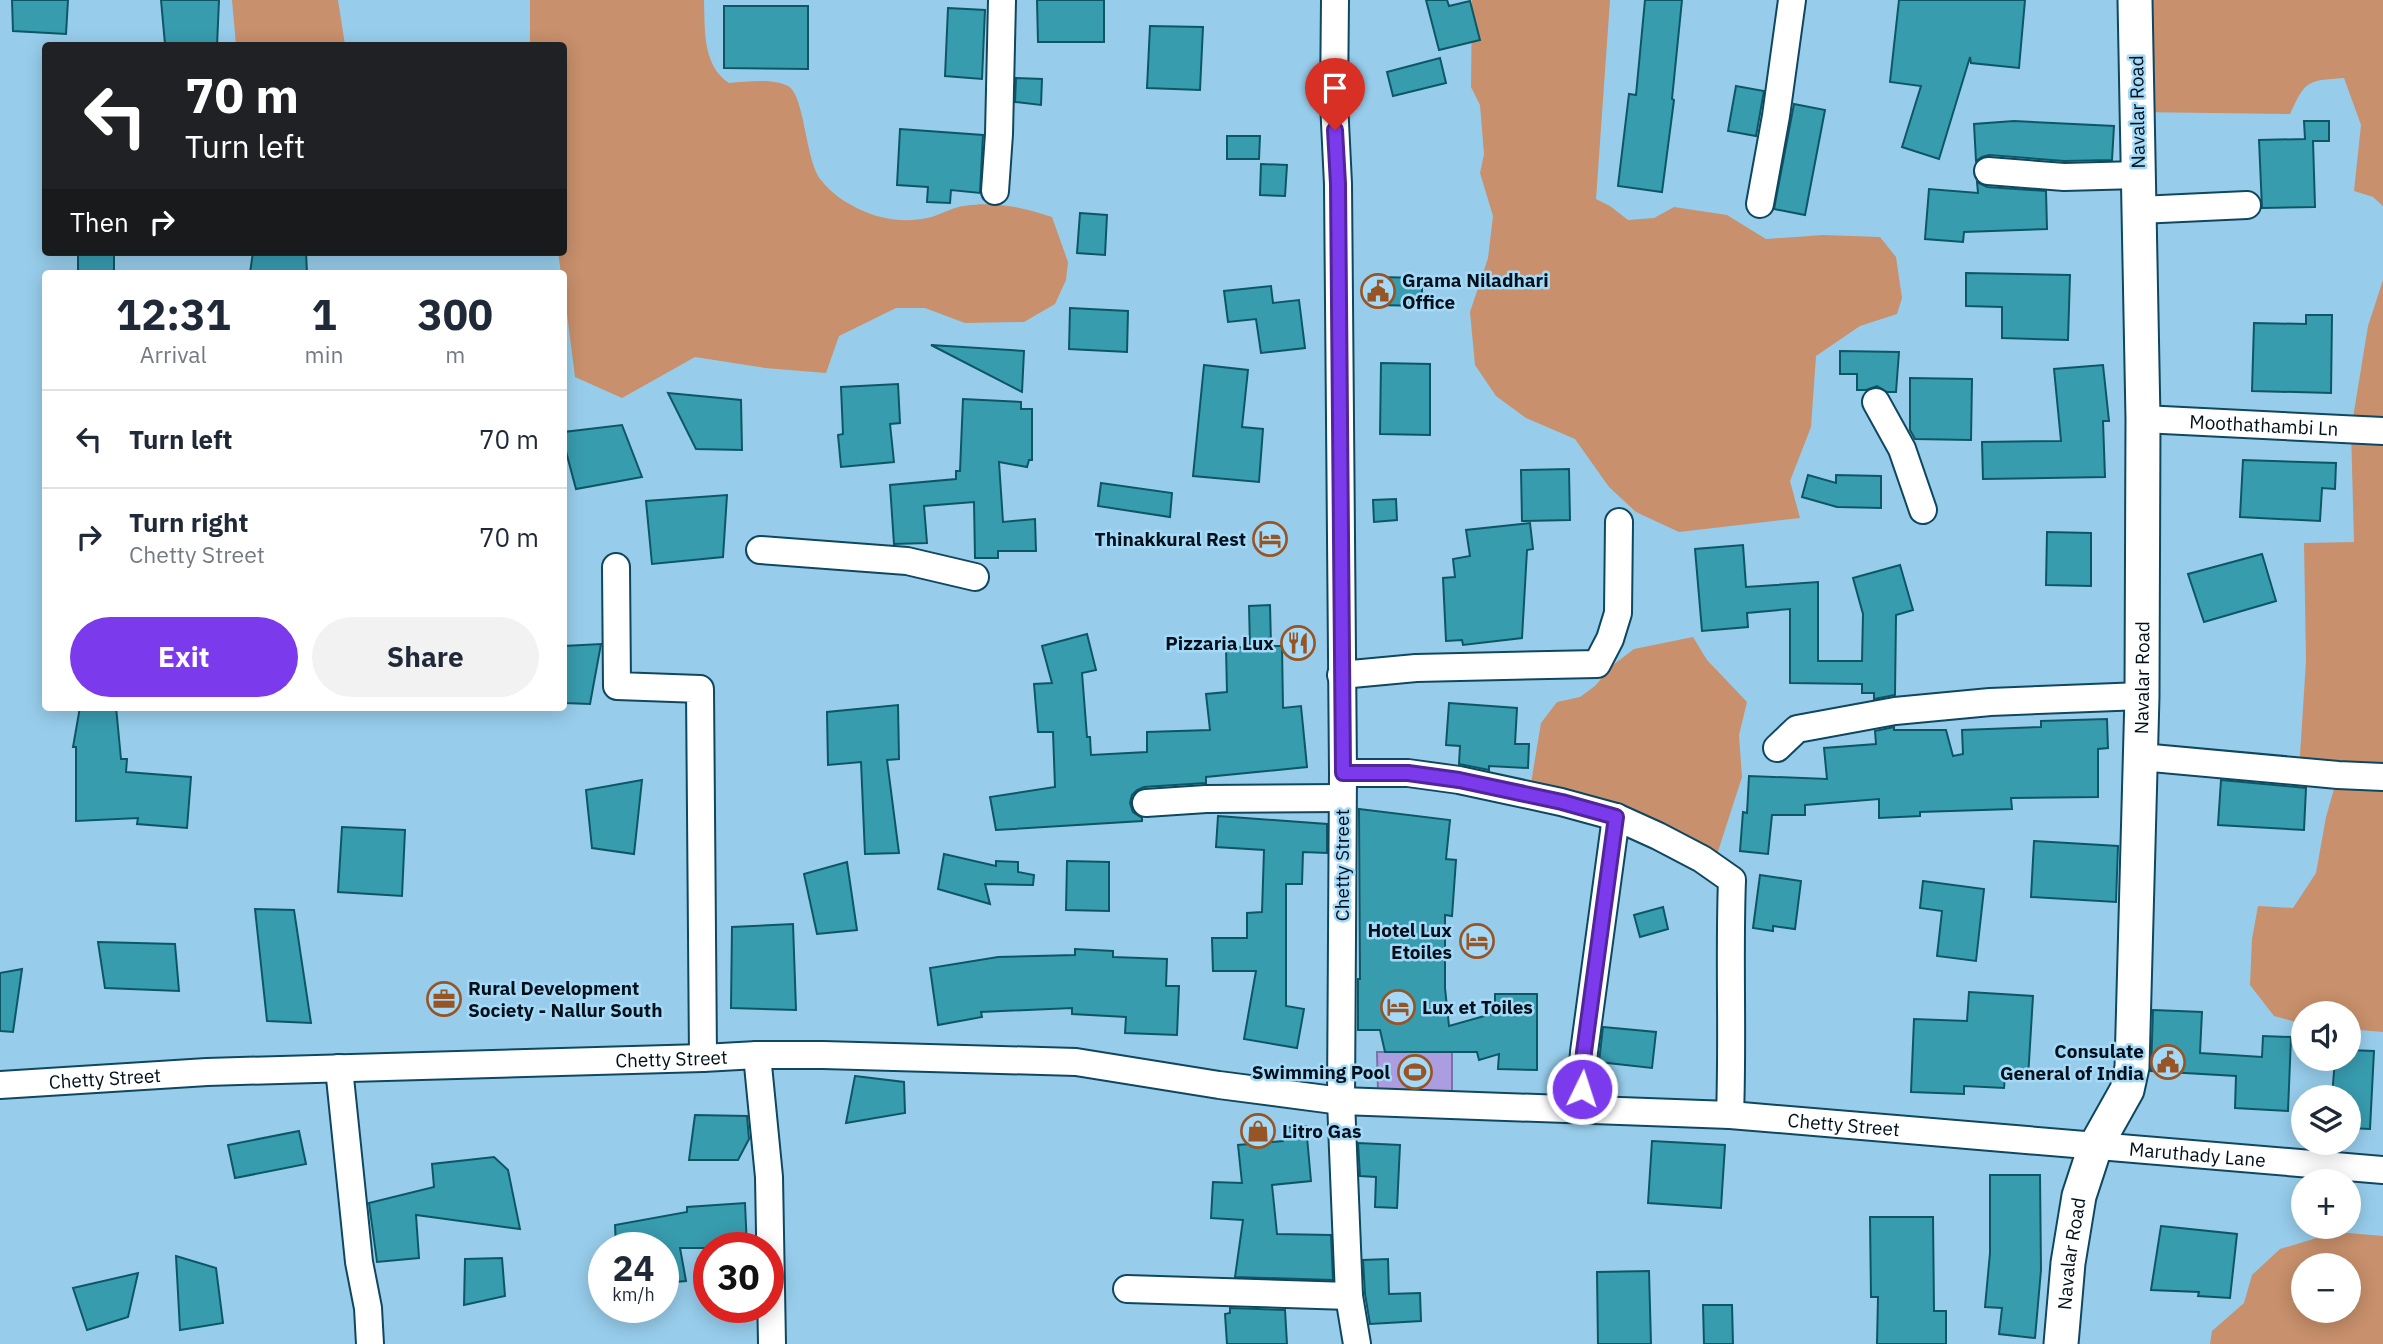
<!DOCTYPE html>
<html lang="en">
<head>
<meta charset="utf-8">
<style>
  body { margin:0; font-family:"IBM Plex Sans",sans-serif; background:#f2f2f3; color:#1f2937; height:100vh; display:flex; flex-direction:column; font-size:26px; white-space:nowrap }
  * { box-sizing:border-box; margin:0 }
  p { font-size:23px; color:#747a83 }
  .icon { flex:none; width:38px; height:38px; fill:none; stroke:currentColor; stroke-width:2; stroke-linecap:round; stroke-linejoin:round }
  .map { position:relative; flex:1; overflow:hidden }
  .sheet { position:absolute; left:42px; top:270px; width:525px; height:441px; display:flex; flex-direction:column; background:#fff; border-radius:7px; box-shadow:0 4px 18px #0003 }
  .sheet>* { flex:none }
  .top-card { position:absolute; left:42px; top:42px; width:525px; height:214px; border-radius:7px; box-shadow:0 4px 18px #0003; background:#202124; color:#fff; overflow:hidden }
  .fabs { position:absolute; left:2291px; top:1001px; display:grid; gap:14px }
  .fabs a { display:grid; place-items:center; width:70px; height:70px; border-radius:50%; background:#fff; box-shadow:0 4px 18px #0003; font-size:35px }
  .speed { position:absolute; left:588px; top:1232px; display:flex; gap:14px; font-size:35px; font-weight:700; text-align:center }
  .speed>* { display:grid; place-content:center; width:91px; height:91px; border-radius:50%; background:#fff; box-shadow:0 4px 18px #0003; line-height:1 }
  .speed small { font-size:18px; font-weight:400 }
  .speed .limit { border:10px solid #d22; background:#fff; color:#111 }
  .pin { position:absolute; display:grid; place-items:center; width:60px; height:60px; color:#fff; margin:-72px -30px; border-radius:50% 50% 50% 0; rotate:-45deg; box-shadow:0 0 7px #0007 }
  .pin .icon { rotate:45deg }
  .me { position:absolute; width:77px; margin:-38px; rotate:4deg; stroke-linejoin:round; filter:drop-shadow(0 0 5px #0008) }
  .turn { display:flex; align-items:center; gap:24px; height:147px; padding:0 28px; font-size:32px }
  .turn .icon { width:91px; height:91px; stroke-width:2.5 }
  .turn b { display:block; font-size:49px; line-height:60px }
  .then { display:flex; align-items:center; height:66px; padding:0 28px; background:#0003; gap:14px; font-size:26px }
  .eta { display:flex; justify-content:space-evenly; align-items:center; height:119px; text-align:center }
  .eta b { font-size:42px; font-weight:700; line-height:49px }
  .cta { display:flex; gap:14px; margin-top:auto; padding:14px 28px }
  .cta a { flex:1; height:80px; border-radius:42px; background:#7c3aed; color:#fff; font-size:28px; font-weight:700; line-height:80px; text-align:center }
  .cta a+a { background:#f2f2f3; color:#1f2937 }
  ul { padding:0; list-style:none }
  li { display:flex; align-items:center; gap:21px; height:98px; padding:0 28px; border-top:2px solid #e0e1e3 }
  li div { flex:1 }
  li b { display:block; font-size:26px }
  li em { font-style:normal }
  .map>svg:first-child { display:block }
</style>
</head>
<body>
<div class="map">
<svg width="2383" height="1344" viewBox="0 0 2383 1344">
  <rect width="100%" height="100%" fill="#97cdeb"/>
  <g fill="#c8906c" fill-rule="evenodd">
    <path d="M232,0H338L345,45H236Z"/>
    <path d="M530,0H704C705,29 702,65 729,83C747,82 771,78 788,86C805,95 805,160 821,180C831,193 844,202 859,209C879,219 905,223 927,218C939,216 950,208 963,206C994,201 1023,207 1052,217L1068,262L1066,280L1055,304L1024,322L965,323L925,308H896L839,336L826,373L765,368L695,357L622,398L575,377L564,290V273H561L558,252H564V46L530,45Z"/>
    <path d="M1472,0H1610L1596,199L1610,206L1628,220L1654,218L1674,207L1727,215L1766,239L1823,235L1880,237L1896,257L1902,298L1897,314L1860,326L1816,356L1811,427L1790,481L1800,518L1679,532L1636,512L1609,487L1575,439L1526,418L1496,396L1475,365L1470,312L1488,258L1493,216L1480,173L1484,154L1480,105L1471,87Z"/>
    <path d="M2135,0H2383V206L2373,197L2354,191L2361,125L2344,78C2306,81 2306,80 2290,114L2137,112Z"/>
    <path d="M2383,280V1032L2349,1029L2348,1013H2303V1024L2274,1016L2250,985L2252,939L2258,906L2293,908L2316,873L2326,817L2338,775L2299,771L2306,661L2304,543L2354,542L2351,430L2368,326Z"/>
    <path d="M1693,637L1707,660L1747,702L1739,735L1742,777L1713,867L1529,795L1541,723L1557,702L1580,697L1595,686L1613,665L1634,649Z"/>
    <path d="M2337,1232L2383,1236V1344H2210L2212,1331L2244,1303L2252,1275L2280,1249ZM2348,1265V1311H2303V1265Z"/>
  </g>
  <path fill="#ab9ddf" stroke="#7873a4" stroke-width="2" d="M1377,1052H1452V1092L1378,1093Z"/>
  <g fill="#389caf" stroke="#0d5765" stroke-width="2">
    <path d="M12,0H68L66,34L13,31Z"/>
    <path d="M161,0H219L217,46L165,44Z"/>
    <path d="M1037,0H1104V42H1038Z"/>
    <path d="M1426,0H1447L1449,6L1470,1L1480,40L1439,50Z"/>
    <path d="M1645,0H1682L1672,99L1674,100L1662,192L1618,186L1629,94L1636,95Z"/>
    <path d="M1899,0H2025L2019,68L1971,63L1970,57L1939,159L1902,147L1921,86L1890,82Z"/>
    <path d="M724,6H808V69L724,68Z"/>
    <path d="M948,8L985,10L982,79L945,76Z"/>
    <path d="M1150,26L1203,27L1200,90L1147,88Z"/>
    <path d="M1440,58L1446,83L1393,96L1387,72Z"/>
    <path d="M1016,78L1042,79L1041,105L1015,102Z"/>
    <path d="M1736,86L1764,91L1756,136L1728,131Z"/>
    <path d="M1794,104L1825,110L1805,215L1774,209Z"/>
    <path d="M2014,121L2114,126L2112,160L2064,161L1989,155L1982,157L1976,161L1974,124Z"/>
    <path d="M2304,121H2329V141H2313L2315,207L2262,208L2259,140L2305,139Z"/>
    <path d="M900,129L983,135L980,193L951,190L950,203L927,202L928,187L897,185Z"/>
    <path d="M1227,136H1260L1259,159H1227Z"/>
    <path d="M1261,164L1287,165L1285,196L1260,195Z"/>
    <path d="M1977,182L1987,187L2046,191L2047,229L1964,232L1963,242L1925,239L1929,189L1978,193Z"/>
    <path d="M1080,213L1107,215L1105,255L1077,253Z"/>
    <rect x="78" y="252" width="36" height="21"/>
    <path d="M253,252H306L307,273H250Z"/>
    <path d="M1966,273L2070,275L2068,340L2002,338V307L1966,306Z"/>
    <path d="M1379,277L1422,278V306L1378,305Z"/>
    <path d="M1271,286L1273,303L1299,300L1305,348L1261,353L1256,319L1228,322L1224,291Z"/>
    <path d="M1070,308L1128,311L1127,352L1069,349Z"/>
    <path d="M2306,315H2332L2331,393L2252,391L2254,323L2306,324Z"/>
    <path d="M931,345L1024,351L1022,392Z"/>
    <path d="M1840,351L1899,352L1896,392H1887L1877,386L1866,390H1857V374H1840Z"/>
    <path d="M1381,363L1430,364V435L1380,434Z"/>
    <path d="M1204,365L1248,370L1242,427L1263,429L1259,482L1193,476Z"/>
    <path d="M2103,365L2109,421H2103L2105,477L1983,479L1982,442L2061,441L2054,369Z"/>
    <path d="M1910,378L1972,379L1971,440L1915,439L1910,430Z"/>
    <path d="M898,384L900,423L890,424L894,462L841,467L838,435L843,434L841,387Z"/>
    <path d="M668,393L741,400L742,450L696,449Z"/>
    <path d="M963,399L1021,402V409H1032V460H1029L1027,467L999,462L1003,522L1035,519L1036,551H998V558H975L974,502L924,506L927,543L894,544L890,485L956,479V471H960Z"/>
    <path d="M622,425L642,477L576,489L564,444V432Z"/>
    <path d="M2243,460L2336,463L2335,489L2322,488L2320,521L2240,517Z"/>
    <path d="M1569,469L1570,520L1522,521L1521,470Z"/>
    <path d="M1808,475L1836,483V475L1881,476V508L1837,507L1802,497Z"/>
    <path d="M1101,483L1172,493L1170,517L1098,506Z"/>
    <path d="M727,495L723,557L652,564L646,501Z"/>
    <path d="M1396,499L1397,520L1374,522L1373,500Z"/>
    <path d="M1530,523L1533,549L1527,550L1522,638L1463,645L1462,640L1446,641L1443,578L1455,577L1453,559L1470,556L1466,530Z"/>
    <path d="M2047,532L2091,533V586L2046,585Z"/>
    <path d="M1743,545L1746,587L1818,582V661H1862L1863,614L1853,578L1900,565L1913,610L1896,615L1895,695L1874,699V693H1862V684L1790,683V609L1747,613L1748,627L1702,631L1695,549Z"/>
    <path d="M2262,554L2276,601L2204,622L2188,574Z"/>
    <path d="M1270,605L1271,646H1282L1283,708L1301,706L1307,767L1206,777V783L1144,787L1137,790L1132,795L1130,803L1133,812L1142,818V821L996,830L990,797L1055,787L1053,732H1038L1034,684L1052,683L1042,646L1087,634L1096,670L1082,673L1087,737H1090L1091,755L1147,752V732L1210,730L1206,694L1227,692L1226,648L1250,647L1249,606Z"/>
    <path d="M601,644L590,704L564,703V646Z"/>
    <path d="M1449,703L1517,708L1515,744H1529L1528,768L1489,766V770L1459,764L1460,746L1446,745Z"/>
    <path d="M898,705L899,759L887,760L899,853L865,854L861,762L828,765L827,712Z"/>
    <path d="M80,707H116L121,759H127L126,772L191,777L187,828L137,824L138,818L76,821V747H73Z"/>
    <path d="M2107,719L2108,748L2098,749V797L2011,798L2012,809L1920,812V816L1879,818V799L1805,805V815H1772L1768,854L1740,851L1743,812L1747,813L1749,776L1827,779L1824,748L1876,744L1875,731L1894,727V730H1946L1953,756L1963,754L1962,730L2041,727V721Z"/>
    <path d="M642,780L634,854L592,848L586,790Z"/>
    <path d="M2221,780L2306,788L2304,830L2218,825Z"/>
    <path d="M1359,809L1450,820L1446,859L1456,860L1452,916L1445,915V988L1449,1026L1495,1013V994H1537V1070L1498,1069L1499,1054L1479,1060L1477,1052H1385L1380,1030H1358V979H1360Z"/>
    <path d="M1218,816L1327,824V853L1303,852L1302,884H1286V1006L1304,1009L1297,1048L1244,1039L1256,971H1213L1212,938H1247V913L1262,912L1264,850L1216,847Z"/>
    <path d="M342,827L405,830L402,896L338,892Z"/>
    <path d="M2034,841L2118,846L2116,902L2031,897Z"/>
    <path d="M944,854L996,866V861L1018,862V872L1034,875L1033,885L985,884L990,904L938,889Z"/>
    <path d="M1067,861L1109,862V911L1066,910Z"/>
    <path d="M847,862L857,930L817,934L804,874Z"/>
    <path d="M1760,875L1801,881L1795,929L1773,926V931L1753,928Z"/>
    <path d="M1923,881L1984,889L1976,961L1937,956L1942,911L1920,908Z"/>
    <path d="M1663,907L1668,929L1640,937L1634,915Z"/>
    <path d="M255,909L294,910L311,1023L267,1021Z"/>
    <path d="M793,924L796,1010L731,1008L732,927Z"/>
    <path d="M98,942L175,944L179,991L105,988Z"/>
    <path d="M1075,949L1113,951V957L1167,959L1166,986H1179L1177,1035L1125,1033L1126,1017L1072,1014V1008L981,1012L982,1017L938,1025L930,968L998,957L1075,955Z"/>
    <path d="M22,969L13,1032L0,1031V973Z"/>
    <path d="M1969,992L2033,996L2028,1078L2005,1077L2004,1088L1964,1086V1094L1911,1092L1914,1019L1967,1021Z"/>
    <path d="M2153,1010L2202,1012L2200,1053L2262,1057L2263,1036L2291,1037L2288,1111L2235,1108L2236,1076L2151,1071Z"/>
    <path d="M1603,1027L1656,1032L1652,1068L1599,1062Z"/>
    <path d="M2348,1050L2374,1051L2370,1129L2348,1128V1097H2332L2335,1059H2348Z"/>
    <path d="M855,1076L904,1082L905,1113L846,1123Z"/>
    <path d="M695,1115L747,1116L749,1139L738,1160H689Z"/>
    <path d="M1306,1126L1311,1181L1272,1185L1277,1234L1331,1235L1333,1280L1235,1277L1243,1220L1211,1218L1213,1182L1242,1183L1238,1145L1283,1141L1282,1128Z"/>
    <path d="M299,1131L306,1164L235,1178L228,1145Z"/>
    <path d="M1652,1141L1725,1145L1721,1208L1648,1203Z"/>
    <path d="M1358,1143L1400,1145L1397,1208L1375,1207L1376,1177L1360,1176Z"/>
    <path d="M494,1157L508,1170L520,1229L416,1215L419,1258L377,1262L369,1203L434,1187L432,1164Z"/>
    <path d="M1990,1175H2040L2041,1270L2035,1338L1999,1334L2002,1308L1985,1307L1990,1253Z"/>
    <path d="M745,1203L747,1248H680L686,1281L663,1283V1248H616L615,1225L687,1212V1207Z"/>
    <path d="M1870,1217H1933L1934,1311H1946V1344H1877L1878,1297H1871Z"/>
    <path d="M2161,1226L2237,1234L2230,1298L2198,1296L2199,1292L2151,1290Z"/>
    <path d="M176,1256L216,1268L223,1323L180,1330Z"/>
    <path d="M502,1258L505,1296L464,1305L465,1259Z"/>
    <path d="M1388,1259L1389,1294L1420,1293L1421,1321L1370,1324L1365,1294L1363,1260Z"/>
    <path d="M1649,1271L1651,1344H1598L1597,1272Z"/>
    <path d="M138,1273L128,1317L87,1330L73,1288Z"/>
    <path d="M1703,1305H1732L1733,1344H1704Z"/>
    <path d="M1230,1308L1285,1310L1287,1344H1227L1225,1314L1230,1313Z"/>
  </g>
  <g fill="none" stroke-linecap="round" stroke-linejoin="round">
    <g stroke="#0f4760" stroke-width="30">
      <g id="minor">
        <path d="M1335,0L1334,102L1338,184L1343,773L1341,1101L1349,1296L1357,1344"/>
        <path d="M1988,171L2064,177L2138,175"/>
        <path d="M995,191L999,134L1002,0"/>
        <path d="M1760,204L1776,116L1792,0"/>
        <path d="M2139,210L2247,205"/>
        <path d="M1876,402L1902,449L1923,510"/>
        <path id="s1" d="M2143,419L2383,431"/>
        <path d="M760,550L907,561L975,577"/>
        <path d="M616,567L617,686L700,689L703,1058"/>
        <path d="M1341,675L1416,668L1597,664L1610,639L1618,613L1619,522"/>
        <path d="M1777,748L1797,729L1895,711L1990,702L2142,696"/>
        <path d="M2141,757L2338,775L2383,777"/>
        <path d="M1343,773H1408L1459,780L1561,802L1616,817L1658,836L1702,859L1732,880C1729,958 1733,1036 1730,1115"/>
        <path d="M1146,803L1206,799L1342,798"/>
        <path d="M757,1055L769,1177L772,1344"/>
        <path d="M339,1068L359,1262L368,1308L370,1344"/>
        <path id="s2" d="M0,1085L207,1072L703,1058L757,1055H823L1076,1062L1219,1085L1341,1101L1730,1115L2383,1170"/>
        <path d="M1580,1108L1584,1052L1616,817"/>
        <path d="M1127,1289L1349,1296"/>
      </g>
    </g>
    <g stroke="#0f4760" stroke-width="37">
      <g id="tertiary">
        <path id="s3" d="M2061,1344L2068,1263L2079,1196L2095,1147L2127,1090L2132,1067L2142,696L2143,419L2135,0"/>
      </g>
    </g>
    <use href="#minor" stroke="#fff" stroke-width="26"/>
    <use href="#tertiary" stroke="#fff" stroke-width="33"/>
  </g>
  <g fill="none" stroke-linecap="round" stroke-linejoin="round">
    <g stroke="#51269a" stroke-width="18">
      <path id="route" d="M1335,130L1338,184L1343,773H1408L1459,780L1562,802L1616,817L1584,1052L1582,1089"/>
    </g>
    <use href="#route" stroke="#7c3aed" stroke-width="12"/>
  </g>
  <defs>
    <g id="civic-ring" transform="scale(1.75)"><circle r="9.5" fill="#a4daf8" stroke="#975424" stroke-width="1.5"/><path d="M-.6-6.5H3V-4.5H.6V-3L4-1V1h2V6H-6V1h2V-1L-.6-3ZM-1.2 2.5V6h2.4V2.5Z" fill="#975424"/></g>
    <g id="hotel-ring" transform="scale(1.75)"><circle r="9.5" fill="#a4daf8" stroke="#975424" stroke-width="1.5"/><path d="M-6-4.5h1.5V1H6V5H4.5V3h-9V5H-6ZM-4 0a1.8 1.8 0 1 1 3.6 0ZM.5 0V-2.5h3Q6-2.5 6 0Z" fill="#975424"/></g>
    <g id="restaurant-ring" transform="scale(1.75)"><circle r="9.5" fill="#a4daf8" stroke="#975424" stroke-width="1.5"/><path d="M-5-6h1v4h1v-4h1v4h1v-4h1v5L-1.5 .5V6h-2V.5L-5-1ZM5-6V6H3V1.5H1.5Q1.5-4 5-6Z" fill="#975424"/></g>
    <g id="office-ring" transform="scale(1.75)"><circle r="9.5" fill="#a4daf8" stroke="#975424" stroke-width="1.5"/><path d="M-6-3h4V-5.5h4V-3h4V5H-6ZM-1-4.5V-3h2v-1.5ZM-6 0V1H6V0Z" fill="#975424"/></g>
    <g id="stadium-ring" transform="scale(1.75)"><circle r="9.5" fill="#a4daf8" stroke="#975424" stroke-width="1.5"/><path d="M0-5a6.5 5 0 1 0 0 10a6.5 5 0 1 0 0-10ZM-3.5-1.8h7v3.6h-7Z" fill="#975424"/></g>
    <g id="shop-ring" transform="scale(1.75)"><circle r="9.5" fill="#a4daf8" stroke="#975424" stroke-width="1.5"/><path d="M-5-2.5h2.3a2.7 3.5 0 0 1 5.4 0H5L5.5 6h-11ZM-1.5-2.5h3a1.5 2.3 0 0 0-3 0Z" fill="#975424"/></g>
  </defs>
  <g fill-rule="evenodd">
    <use href="#civic-ring" x="1378" y="291"/>
    <use href="#hotel-ring" x="1270" y="539"/>
    <use href="#restaurant-ring" x="1298" y="643"/>
    <use href="#hotel-ring" x="1477" y="941"/>
    <use href="#office-ring" x="444" y="999"/>
    <use href="#hotel-ring" x="1398" y="1007"/>
    <use href="#civic-ring" x="2168" y="1062"/>
    <use href="#stadium-ring" x="1415" y="1072"/>
    <use href="#shop-ring" x="1258" y="1131"/>
  </g>
  <g text-anchor="middle" stroke-width="5" stroke-linejoin="round" paint-order="stroke">
    <g font-size="19" fill="#00101a" stroke="#a4daf8">
      <text transform="translate(2137 112) rotate(-91)" y="7">Navalar Road</text>
      <text dy="7" stroke="none"><textPath href="#s1" startOffset="121">Moothathambi Ln</textPath></text>
      <text dy="7" stroke="none"><textPath href="#s3" startOffset="679">Navalar Road</textPath></text>
      <text transform="translate(1342 865) rotate(-90)" y="7">Chetty Street</text>
      <text dy="7" stroke="none"><textPath href="#s2" startOffset="672">Chetty Street</textPath></text>
      <text dy="7" stroke="none"><textPath href="#s2" startOffset="105">Chetty Street</textPath></text>
      <text dy="7" stroke="none"><textPath href="#s2" startOffset="1848">Chetty Street</textPath></text>
      <text dy="7" stroke="none"><textPath href="#s2" startOffset="2203">Maruthady Lane</textPath></text>
      <text dy="7" stroke="none"><textPath href="#s3" startOffset="91">Navalar Road</textPath></text>
    </g>
    <g font-size="19" font-weight="bold" fill="#00101a" stroke="#a4daf8" text-anchor="end">
      <text x="1402" y="287" text-anchor="start">Grama Niladhari<tspan x="1402" dy="22">Office</tspan></text>
      <text x="1246" y="546">Thinakkural Rest</text>
      <text x="1274" y="650">Pizzaria Lux</text>
      <text x="1452" y="937">Hotel Lux<tspan x="1452" dy="22">Etoiles</tspan></text>
      <text x="468" y="995" text-anchor="start">Rural Development<tspan x="468" dy="22">Society - Nallur South</tspan></text>
      <text x="1422" y="1014" text-anchor="start">Lux et Toiles</text>
      <text x="2144" y="1058">Consulate<tspan x="2144" dy="22">General of India</tspan></text>
      <text x="1390" y="1079">Swimming Pool</text>
      <text x="1282" y="1138" text-anchor="start">Litro Gas</text>
    </g>
  </g>
</svg>
<div class="fabs">
<a><svg class="icon" aria-label="sound" viewBox="0 0 24 24"><path d="M4 9h4l5-4v14l-5-4H4zM17 9q2 3 0 6"/></svg></a>
<a><svg class="icon" aria-label="layers" viewBox="0 0 24 24"><path d="M12 4l9 5-9 5-9-5zM3 14l9 5 9-5"/></svg></a>
<a>+</a>
<a>−</a>
</div>
<div class="speed"><div>24<small>km/h</small></div><div class="limit">30</div></div>
<div class="pin" style="left:1335px;top:130px;background:#d93025"><svg class="icon" aria-label="arrive" viewBox="0 0 24 24"><path d="M6 21V4h12l-3 4 3 4H6"/></svg></div>
<svg class="me" style="left:1582px;top:1089px" viewBox="-20 -20 40 40"><circle r="17" fill="#7c3aed" stroke="#fff" stroke-width="3"/><path d="M0-11L8 9 0 5-8 9z" fill="#fff"/></svg>
<div class="top-card">
<div class="turn"><svg class="icon" aria-label="left" viewBox="0 0 24 24"><path d="M17 20v-9H6M10 6l-5 5 5 5"/></svg><div><b>70 m</b>Turn left</div></div>
<div class="then">Then<svg class="icon" aria-label="right" viewBox="0 0 24 24"><path d="M7 20v-9h11M14 6l5 5-5 5"/></svg></div>
</div>
<section class="sheet">
<div class="eta">
<div><b>12:31</b><p>Arrival</p></div>
<div><b>1</b><p>min</p></div>
<div><b>300</b><p>m</p></div>
</div>
<ul>
<li><svg class="icon" aria-label="left" viewBox="0 0 24 24"><path d="M17 20v-9H6M10 6l-5 5 5 5"/></svg><div><b>Turn left</b></div><em>70 m</em></li>
<li><svg class="icon" aria-label="right" viewBox="0 0 24 24"><path d="M7 20v-9h11M14 6l5 5-5 5"/></svg><div><b>Turn right</b><p>Chetty Street</p></div><em>70 m</em></li>
</ul>
<div class="cta"><a>Exit</a><a>Share</a></div>
</section>
</div>
</body>
</html>
